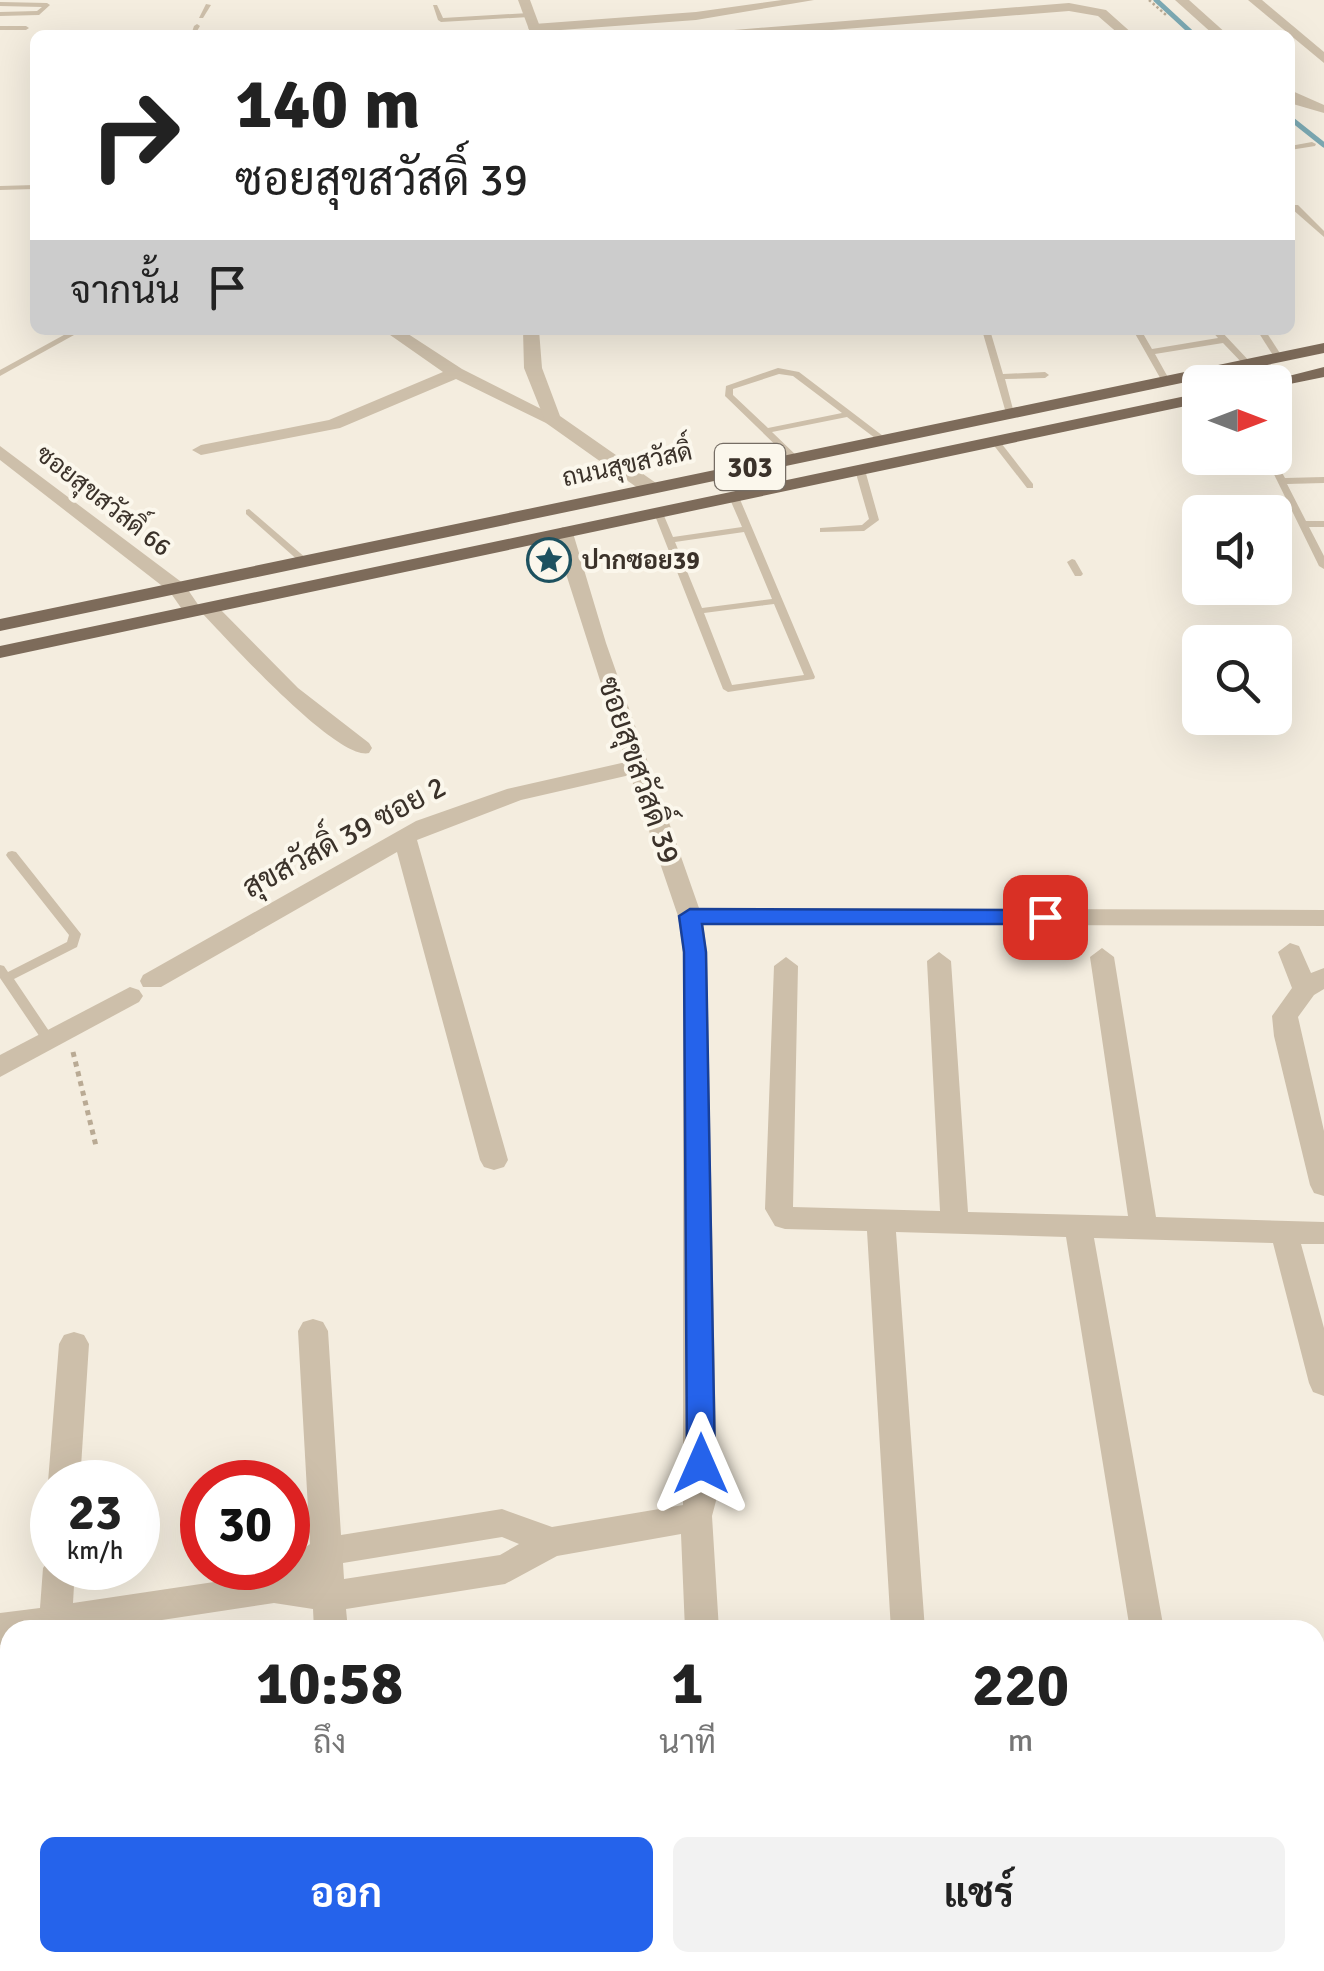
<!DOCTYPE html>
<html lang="th">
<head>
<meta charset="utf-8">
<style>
  body { margin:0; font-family:Signika,Sarabun,sans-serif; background:#f2f2f2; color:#222; height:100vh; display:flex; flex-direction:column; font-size:38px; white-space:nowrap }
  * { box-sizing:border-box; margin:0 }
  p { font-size:32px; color:#767676 }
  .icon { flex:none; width:55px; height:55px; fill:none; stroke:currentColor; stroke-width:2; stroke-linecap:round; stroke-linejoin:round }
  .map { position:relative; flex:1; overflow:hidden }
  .side { position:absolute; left:0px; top:1620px; width:1325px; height:352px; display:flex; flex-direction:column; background:#fff; border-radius:30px 30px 0 0; box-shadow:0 10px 40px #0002 }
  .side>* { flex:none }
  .hud { position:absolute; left:30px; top:30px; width:1265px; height:305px; border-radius:15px; box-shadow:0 10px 40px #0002; background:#fff; color:#222; overflow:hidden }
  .needle { width:65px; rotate:90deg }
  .controls { position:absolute; left:1182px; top:365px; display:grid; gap:20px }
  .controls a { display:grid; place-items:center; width:110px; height:110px; border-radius:15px; background:#fff; box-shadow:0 10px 40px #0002; font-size:50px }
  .speed { position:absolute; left:30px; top:1460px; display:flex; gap:20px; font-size:50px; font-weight:700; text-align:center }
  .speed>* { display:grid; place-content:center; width:130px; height:130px; border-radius:50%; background:#fff; box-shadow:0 10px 40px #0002; line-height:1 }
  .speed small { font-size:25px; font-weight:400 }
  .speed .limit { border:15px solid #d22; background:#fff; color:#111 }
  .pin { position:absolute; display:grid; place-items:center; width:85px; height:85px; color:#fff; margin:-42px; border-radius:20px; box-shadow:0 5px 15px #0006 }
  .me { position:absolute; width:110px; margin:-55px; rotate:0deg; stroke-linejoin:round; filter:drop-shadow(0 0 8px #0008) }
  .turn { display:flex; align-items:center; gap:35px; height:210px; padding:0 40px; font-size:45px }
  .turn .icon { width:130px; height:130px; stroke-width:2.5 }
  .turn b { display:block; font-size:70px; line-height:85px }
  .then { display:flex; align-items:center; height:95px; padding:0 40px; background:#0003; gap:20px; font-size:38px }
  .eta { display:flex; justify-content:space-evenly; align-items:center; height:170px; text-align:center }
  .eta b { font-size:60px; font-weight:700; line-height:70px }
  .primary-button { display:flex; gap:20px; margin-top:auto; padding:20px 40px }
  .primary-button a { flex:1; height:115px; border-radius:15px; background:#2563eb; color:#fff; font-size:40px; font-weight:700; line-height:115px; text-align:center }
  .primary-button a+a { background:#f2f2f2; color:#222 }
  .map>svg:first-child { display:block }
</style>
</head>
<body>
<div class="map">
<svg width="1324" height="1971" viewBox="0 0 1324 1971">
  <rect width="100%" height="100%" fill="#f4eddf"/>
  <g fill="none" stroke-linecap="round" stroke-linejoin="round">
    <g stroke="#7ca9b3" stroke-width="5">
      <path d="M1156,0L1194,35"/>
      <path d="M1290,118L1324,145"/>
    </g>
    <path stroke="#b9aa94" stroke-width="2.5" stroke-dasharray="2.5 2.5" stroke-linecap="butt" d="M1149,0L1166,15"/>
    <path stroke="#b9aa94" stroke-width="5" stroke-dasharray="5 5" stroke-linecap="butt" d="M73,1052L96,1146"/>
    <g fill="#cdbfaa" fill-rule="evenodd">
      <path d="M0,2L47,3L50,5L39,15L0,16V12L37,11L42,7L0,6Z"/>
      <path d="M206,4L211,5L203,18H199Z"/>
      <path d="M433,5H437L443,18L529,13L532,15L529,17L441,22L438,20Z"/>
      <path d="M197,24L200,26L197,31L192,32L194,26Z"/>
      <path d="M0,26H26L29,28L26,30H0Z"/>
      <path d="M1312,142L1316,144L1315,146L1290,150V146Z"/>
      <path d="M35,185V189L0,190V186Z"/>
      <path d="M1292,205H1298L1324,231V237L1292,209Z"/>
      <path d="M73,330H83L0,376V370Z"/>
      <path d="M982,330H990L1003,374L1045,372L1049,375L1045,378L1005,379L1014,413L1013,415L1006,413Z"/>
      <path d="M1133,330H1141L1152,349L1218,338L1211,330H1220L1252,364L1245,366L1223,343L1155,354L1170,381L1163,383Z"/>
      <path d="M1257,330H1265L1283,358L1282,360H1276Z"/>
      <path d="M778,368L799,372L887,439L879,441L847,417L772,432L799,458L791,460L725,396L726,386ZM779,374L793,376L842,413L768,428L733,395V389Z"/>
      <path d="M995,438L998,439L1033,484V488H1027L992,443V439Z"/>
      <path d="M1266,458H1274L1285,478L1324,477V483L1287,484L1306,521H1324V527H1309L1324,556V569L1319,566Z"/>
      <path d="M860,467L865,470L879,520L864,531L820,532V528L862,525L869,519L855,470Z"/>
      <path d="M734,494L739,497L815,677L814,679L728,692L723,689L654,513L659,510L662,511L673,537L742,527L729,497ZM744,532L772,599L702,608L675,542ZM774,604L804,675L732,685L704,613Z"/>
      <path d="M249,509L307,559V563H301L246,514V510Z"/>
      <path d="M1072,559L1075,560L1083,574L1081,576H1075L1067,562Z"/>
      <path d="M12,851L16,852L81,934L77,947L14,979L55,1040L54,1043H44L0,978V965L4,966L8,972L67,942L69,935L8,858L6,855L8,852Z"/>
    </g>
    <g fill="#cdbfaa" fill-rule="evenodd">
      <path d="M782,0H814L696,20L534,32L528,28L534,24L696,12Z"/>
      <path d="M1175,0H1189L1228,35H1214Z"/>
      <path d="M1248,0H1262L1324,52V63Z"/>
      <path d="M1069,3L1106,10L1134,35H1120L1098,16L1069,11L770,35H716L722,31Z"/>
      <path d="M1290,90L1324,105V113L1293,104Z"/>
      <path d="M383,330H402L462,369L561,419L552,424L546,423L456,379L340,428L201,455L192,450L201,445L329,420L443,372Z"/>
      <path d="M0,446L184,584L199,606L215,604L298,688L369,743L372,748L369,753C337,761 227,639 202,613L186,615L170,592L0,460Z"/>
      <path d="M563,527L573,533L606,643L699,908L1324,910V926L703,924L707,952L717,1497L712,1516L719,1630H685L681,1534L557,1556L505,1584L346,1609L348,1630H314L313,1609L274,1603L96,1630H10V1643L0,1645V1613L40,1608L43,1568L52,1556V1568H75L73,1603L267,1574L276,1568H288V1560L310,1544L298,1331L303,1322L313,1319L323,1322L328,1331L341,1535L502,1509L552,1527L683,1505V952L678,916L630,775L521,800L417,840L508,1160L504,1167L494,1170L484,1167L480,1160L397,852L161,987H143L140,981L143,975L416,821L507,789L626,762L553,533ZM502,1537L519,1544L500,1555L344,1579L343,1563Z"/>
      <path d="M1290,943L1299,946L1311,973L1324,968V989L1314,995L1298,1017L1324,1131V1196L1314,1193L1310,1185L1274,1036L1272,1016L1292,988L1278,952Z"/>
      <path d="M1102,948L1114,957L1156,1217L1324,1222V1244H1301L1324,1328V1396L1313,1392L1309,1383L1273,1243L1094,1238L1164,1630H1130L1066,1237L896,1232L925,1630H891L867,1231L785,1229L775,1226L765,1209L774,966L786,957L798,966L793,1207L940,1211L927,961L939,952L951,961L968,1212L1128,1216L1090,957Z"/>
      <path d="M130,987L139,990L143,996L139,1002L0,1077V1055Z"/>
      <path d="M74,1332L84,1335L89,1344L80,1482H52V1491L48,1482L59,1344L64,1335Z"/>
      <path d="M16,1962H54L53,1971H15Z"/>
      <rect x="320" y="1962" width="38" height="9"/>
      <path d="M699,1962H737L738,1971H700Z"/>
      <path d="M912,1962H950L951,1971H913Z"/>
      <path d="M1184,1962H1222L1224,1971H1186Z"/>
    </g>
    <g fill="#cdbfaa" fill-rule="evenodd">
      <path d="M518,0H530L543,35H531Z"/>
      <path d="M523,330H539L542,368L560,416L656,483V491H642L546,423L524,368Z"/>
    </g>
    <g fill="#7d6b5a" fill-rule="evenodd">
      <path d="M1324,343V353L0,631V619Z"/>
      <path d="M1324,367V377L1275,387V382H1265Z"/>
      <path d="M1200,393V403L0,658V646Z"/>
    </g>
  </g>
  <path fill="#2563eb" stroke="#184099" stroke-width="2.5" d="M690,909L1045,910L1056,917L1045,924H702L706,952L715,1464L711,1472L701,1476L691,1472L687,1464L684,952L679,916Z"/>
  <defs>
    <g id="sight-ring" transform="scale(2.25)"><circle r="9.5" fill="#fbf7ec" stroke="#1d515f" stroke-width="1.5"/><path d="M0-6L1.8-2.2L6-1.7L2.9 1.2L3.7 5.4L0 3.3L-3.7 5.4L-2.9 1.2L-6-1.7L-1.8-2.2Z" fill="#1d515f"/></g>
  </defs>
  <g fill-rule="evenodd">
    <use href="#sight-ring" x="549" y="560"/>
  </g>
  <g text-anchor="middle" stroke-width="8" stroke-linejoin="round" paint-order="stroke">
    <g font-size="25" fill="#3b322a" stroke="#fbf7ec">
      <text transform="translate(627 464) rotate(-12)" y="9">ถนนสุขสวัสดิ์</text>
      <text transform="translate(104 500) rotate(38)" y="9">ซอยสุขสวัสดิ์ 66</text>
    </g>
    <g font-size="25" font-weight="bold" fill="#3b322a" stroke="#fbf7ec" text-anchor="start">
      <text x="582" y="569">ปากซอย39</text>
    </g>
    <rect fill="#fbf7ec" stroke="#756d64" stroke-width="2.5" x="715" y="444" width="70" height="46" rx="8"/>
    <g font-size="28" font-weight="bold" fill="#3b322a">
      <text x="750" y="477">303</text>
    </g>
    <g font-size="30" fill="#3b322a" stroke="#fbf7ec">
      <text transform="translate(639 770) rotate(71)" y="10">ซอยสุขสวัสดิ์ 39</text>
      <text transform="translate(344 837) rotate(-28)" y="10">สุขสวัสดิ์ 39 ซอย 2</text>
    </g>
  </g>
</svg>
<div class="controls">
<a><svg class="needle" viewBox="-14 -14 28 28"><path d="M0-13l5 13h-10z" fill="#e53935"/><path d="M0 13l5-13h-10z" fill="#767676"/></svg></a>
<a><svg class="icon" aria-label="sound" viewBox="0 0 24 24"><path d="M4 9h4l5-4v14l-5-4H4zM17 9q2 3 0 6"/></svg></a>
<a><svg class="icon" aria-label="search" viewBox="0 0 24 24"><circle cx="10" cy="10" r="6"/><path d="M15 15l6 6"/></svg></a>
</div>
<div class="speed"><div>23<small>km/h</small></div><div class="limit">30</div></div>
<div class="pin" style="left:1045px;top:917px;background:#d93025"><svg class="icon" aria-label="arrive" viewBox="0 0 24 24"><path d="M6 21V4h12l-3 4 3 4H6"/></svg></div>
<svg class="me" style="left:701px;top:1464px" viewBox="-20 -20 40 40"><path d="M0-17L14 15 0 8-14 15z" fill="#2563eb" stroke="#fff" stroke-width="4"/></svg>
<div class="hud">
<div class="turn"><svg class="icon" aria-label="right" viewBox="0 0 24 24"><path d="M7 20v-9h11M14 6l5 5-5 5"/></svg><div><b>140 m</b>ซอยสุขสวัสดิ์ 39</div></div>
<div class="then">จากนั้น<svg class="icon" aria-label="arrive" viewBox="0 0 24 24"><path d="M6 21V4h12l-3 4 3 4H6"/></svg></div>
</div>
<section class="side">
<div class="eta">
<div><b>10:58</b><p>ถึง</p></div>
<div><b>1</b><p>นาที</p></div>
<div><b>220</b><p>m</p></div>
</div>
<div class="primary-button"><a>ออก</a><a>แชร์</a></div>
</section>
</div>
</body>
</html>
